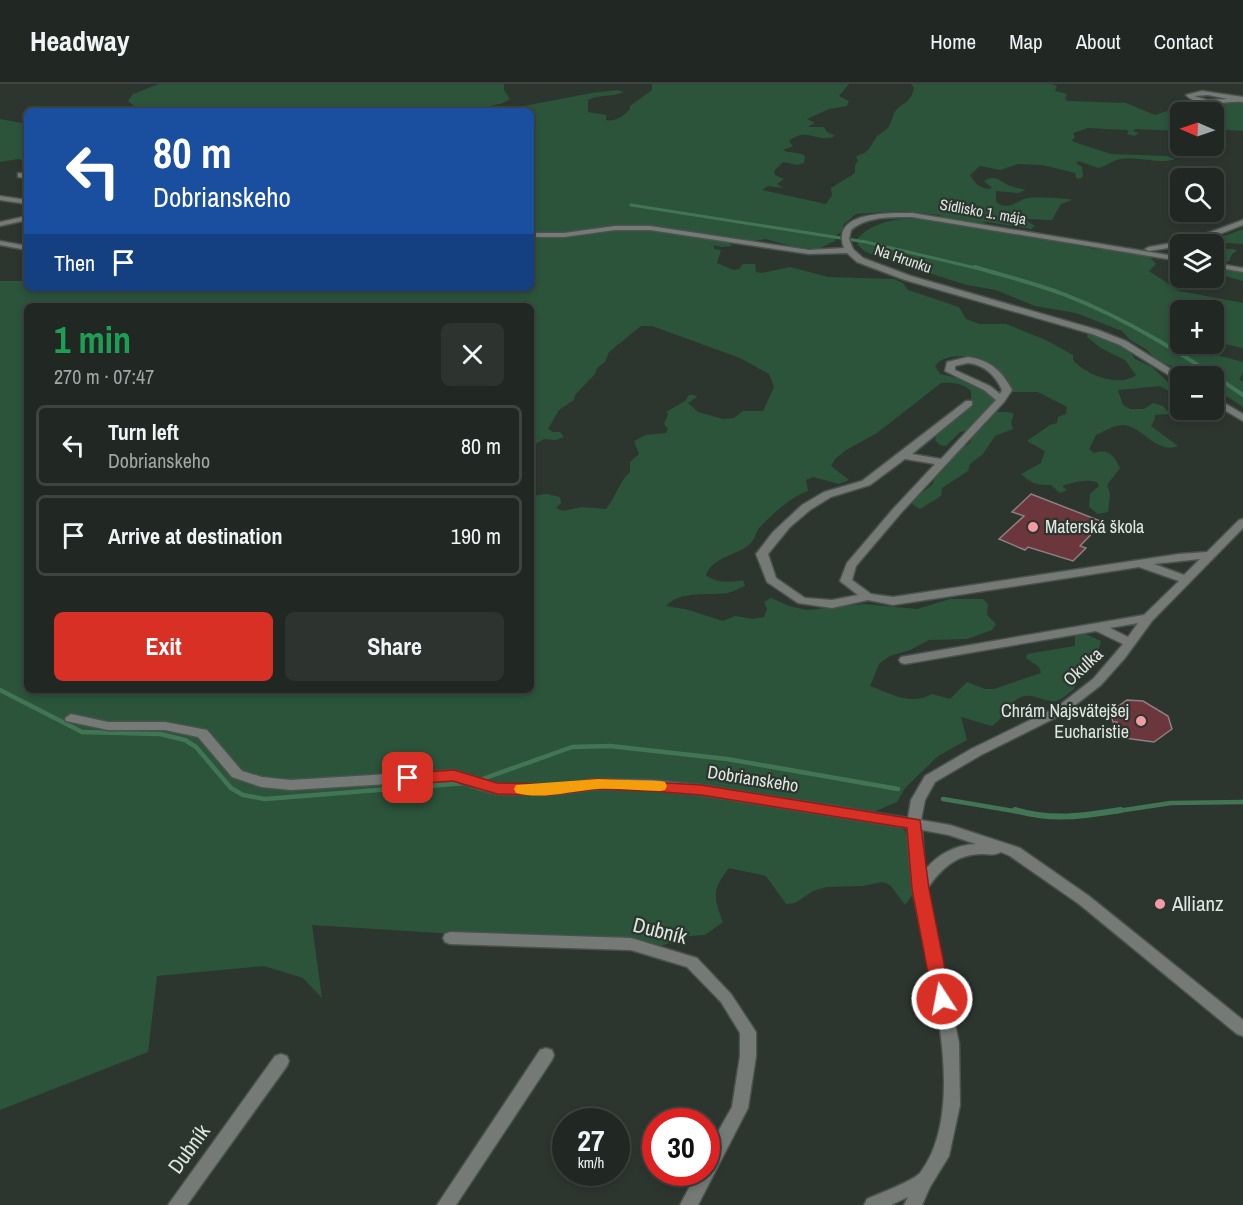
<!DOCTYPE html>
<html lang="en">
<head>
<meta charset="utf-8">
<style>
  body { margin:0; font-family:"Archivo Narrow",sans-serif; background:#2d3430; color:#f1f3f6; height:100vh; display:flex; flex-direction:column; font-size:22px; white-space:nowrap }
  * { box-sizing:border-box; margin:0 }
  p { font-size:20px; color:#a2a6a6 }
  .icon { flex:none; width:33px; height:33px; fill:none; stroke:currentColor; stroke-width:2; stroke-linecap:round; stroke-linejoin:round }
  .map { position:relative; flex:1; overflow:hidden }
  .sheet { position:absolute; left:24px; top:219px; width:510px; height:390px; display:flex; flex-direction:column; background:#212823; border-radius:9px; box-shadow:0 3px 9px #0003,0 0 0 2px #3e4441 }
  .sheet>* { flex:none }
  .hud { position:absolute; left:24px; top:24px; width:510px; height:183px; border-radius:9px; box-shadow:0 3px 9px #0003,0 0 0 2px #3e4441; background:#1a4fa0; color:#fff; overflow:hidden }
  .needle { width:39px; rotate:272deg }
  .tools { position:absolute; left:1170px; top:18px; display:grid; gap:12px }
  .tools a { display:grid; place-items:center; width:54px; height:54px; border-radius:9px; background:#212823; box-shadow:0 3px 9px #0003,0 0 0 2px #3e4441; font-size:30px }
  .speed { position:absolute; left:552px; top:1024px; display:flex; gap:12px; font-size:30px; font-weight:700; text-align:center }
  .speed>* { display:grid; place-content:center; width:78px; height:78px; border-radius:50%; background:#212823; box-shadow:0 3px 9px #0003,0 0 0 2px #3e4441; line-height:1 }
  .speed small { font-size:15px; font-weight:400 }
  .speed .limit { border:9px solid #d22; background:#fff; color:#111 }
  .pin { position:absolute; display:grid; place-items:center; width:51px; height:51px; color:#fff; margin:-26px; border-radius:12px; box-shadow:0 3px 9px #0006 }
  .me { position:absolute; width:66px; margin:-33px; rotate:349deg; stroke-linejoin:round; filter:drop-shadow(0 0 4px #0008) }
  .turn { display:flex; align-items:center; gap:21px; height:126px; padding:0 30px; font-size:27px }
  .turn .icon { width:78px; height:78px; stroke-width:2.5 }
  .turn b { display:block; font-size:42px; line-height:51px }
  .then { display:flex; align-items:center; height:57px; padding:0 30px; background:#0003; gap:12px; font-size:22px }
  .round { display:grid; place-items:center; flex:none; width:63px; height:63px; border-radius:9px; background:#2d3430 }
  .overview { display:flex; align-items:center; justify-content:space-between; height:102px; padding:0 30px }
  h1 { font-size:36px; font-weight:700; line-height:45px; color:#1e9e55 }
  .primary-button { display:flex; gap:12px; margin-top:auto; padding:12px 30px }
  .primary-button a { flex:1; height:69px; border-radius:9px; background:#d93025; color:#fff; font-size:24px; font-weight:700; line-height:69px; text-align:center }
  .primary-button a+a { background:#2d3430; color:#f1f3f6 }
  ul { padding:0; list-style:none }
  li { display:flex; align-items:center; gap:18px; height:81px; margin:0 12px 9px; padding:0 18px; border:3px solid #3e4441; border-radius:9px }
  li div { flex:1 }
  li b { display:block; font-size:22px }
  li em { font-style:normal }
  header { display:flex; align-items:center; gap:36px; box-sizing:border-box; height:84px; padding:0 30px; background:#212823; border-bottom:2px solid #3e4441 }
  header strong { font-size:28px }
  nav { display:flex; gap:33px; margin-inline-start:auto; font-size:21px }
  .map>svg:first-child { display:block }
</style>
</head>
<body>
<header>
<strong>Headway</strong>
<nav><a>Home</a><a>Map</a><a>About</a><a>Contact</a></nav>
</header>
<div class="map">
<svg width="1243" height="1121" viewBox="0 0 1243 1121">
  <rect width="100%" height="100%" fill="#2c362f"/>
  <g fill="#2b543b" fill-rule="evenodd">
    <path d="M159,0H504V6L510,15L503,19L470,27H135V23L128,17L133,10Z"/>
    <path d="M652,0H849L839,12L849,17L847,22L829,25L807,35L815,39L808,43H824L827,48L835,52C816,60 808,42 789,57L793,62L783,66C790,70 798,67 805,72L804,79L797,81L783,78L774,87L775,91L784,95L777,100L783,104L768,102L762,106L826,120L832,111L831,104L855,89V81L858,77L856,72C869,69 869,64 876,54C878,50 884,48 887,45C891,41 892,34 894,29C899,20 911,20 914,4L911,0H1051L1057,2L1055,7L1067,10L1065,14L1067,17L1126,19L1155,31L1171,26L1185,25L1196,28H1180V47L1135,45L1133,47L1139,49L1134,52L1127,50L1129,47L1126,46L1088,44L1073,49L1075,53L1072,56L1074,58L1111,70L1167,72L1175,75C1157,81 1139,72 1121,75C1113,76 1106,82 1099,84L1078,77L1076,79L1082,83L1083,92L1080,95L1076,94L1075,89L1042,81L1018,80L1000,86L980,82L970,91C975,100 983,107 992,104L984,97C993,91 998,95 1006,100C1011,103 1019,104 1025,106L1019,109L996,107V118C1008,128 1017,116 1028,114C1033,113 1069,114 1072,116L1061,120L1052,136L1024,135L1035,142L1031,145L988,138L979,139V141L1094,165L1143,169L1148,171L1156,180L1149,187L1179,207L1243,219V264L1214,258V226H1180V260H1203L1201,263L1205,268L1243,278V289L1239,295L1243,298V323L1214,304V292H1197L1158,277L1147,266L1129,255L1122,247L1076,229L1035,222L996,206L967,201L878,173L864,167L858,161L857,155C878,132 912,133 940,136L943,134L940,131L901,127L856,130L843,141V146L836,152L835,157L818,165L795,163L765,155L750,158L732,154L725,156L732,161L731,162L721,163L714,161V165L721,166L717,179L733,186L739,185L743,180H755L756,188L762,189L790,183L828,193L894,195L903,199L908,206L959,223L966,235L980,240H1006L1046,256L1073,271V276C1086,291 1119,304 1136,291L1125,276L1101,264L1087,253L1088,248L1130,267L1135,275L1152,283L1167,297L1170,305L1180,309V312H1177L1160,302L1118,306L1123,321L1130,325H1144L1153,319L1163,322L1170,330L1155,331L1154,337L1151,342L1178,362C1157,371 1140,340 1122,341C1114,341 1103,348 1096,351L1089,365L1094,369C1109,364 1114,372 1120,384L1107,401L1110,410L1108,428L1098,430L1089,423L1090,410L1099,402L1097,398C1084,395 1074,398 1062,402L1067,406L1060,409L1051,401C1038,401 1031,400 1021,390L1041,379L1045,367L1027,357L1050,341L1057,339L1058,333L1066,330L1067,323L1038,308H1013C1010,305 1005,301 1003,297C1000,292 1001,289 997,285C984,272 947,266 935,282L940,290L958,294L998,309L993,328H1008L1014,330L1011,338L1013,345L995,352L983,370L970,380L968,387L942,404L941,412L920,425L912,420L914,415L933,400L934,395L946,383L950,372L970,359L974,350L970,346L960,348L946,362L940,361L935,356L937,349L944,346C949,331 966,330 973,317L971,315V307C963,299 952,298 941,299L877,349L846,366L835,375L831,382L849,396L839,400L813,393L806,396L808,407C789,414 774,429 760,443C756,447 755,455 751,459C738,472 713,472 706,491C715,499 732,499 743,496L745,502C739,504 733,508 727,509C707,512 681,506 666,522L685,525L723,537L735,532L753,535L764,533L767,525L764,518L771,514L789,522L807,526L864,520L917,525L950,515H983L988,520L987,531L996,540L992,546L967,555L929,556L910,566L890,572L879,580L870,602C892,610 911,622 932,610L950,615L967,598L985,605H994L1041,589L1039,583L1026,574L1027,570L1075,562V553L1079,547L1101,557L1097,572L1100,579L1078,589L1074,605C1070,608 1064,614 1059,616C1046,621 1035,608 1021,613C1007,619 1005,634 992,642L961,633L967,656L938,672L905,704L897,718L876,727L878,735L893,739L904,746L915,766L918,804L905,821L890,801L883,798L862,802L826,803L813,807L795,819L786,820L766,792L729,784C712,806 713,812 723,838L705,851L690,852L658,863L312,841L322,914L303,894L264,882L157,892L148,968L0,1026V197H27V204H531V27H498L592,9L617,6L624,8C613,13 600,10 588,16V28L606,31V36C615,38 624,32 630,25V22L652,6ZM27,222H531V363L544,355L555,356L564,353L560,348H553L548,345L559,326L574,316L575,311L595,290L597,284L605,278L609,268L641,242H652L740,274L769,290L774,303L763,327H743L734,334L723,335L698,328L688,319L697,313L694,311H689L685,317L666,328L668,330L664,340L668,344L666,349L646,351L634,357L639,370L630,378V388C618,399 616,413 606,425L582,423L563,427L556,424L561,419L560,413L547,410L531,412V606H27Z"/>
    <path d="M1236,17H1243V47L1214,45L1215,34L1214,28H1202L1200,25L1186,22C1203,15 1221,23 1236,17Z"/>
    <path d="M0,35L27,40V78L19,75L0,78Z"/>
    <path d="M1243,145V160L1227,159L1220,162L1221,165H1234L1237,167L1232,170L1229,177L1216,181L1243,188V197L1214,189V160H1203Z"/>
  </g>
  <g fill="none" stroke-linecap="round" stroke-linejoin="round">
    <path stroke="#417554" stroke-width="3" d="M631,121L866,158L980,185"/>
    <path stroke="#417554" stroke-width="4" d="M975,183C1004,192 1035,199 1063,210C1128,235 1186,272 1243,311"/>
    <g stroke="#417554" stroke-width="4.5">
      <path d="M0,606L82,648L160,650L185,656L196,663L231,704L243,711L265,715L466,699"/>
      <path d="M477,697L572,663L610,662L727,675L898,705"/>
      <path d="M943,715L1020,728"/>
      <path d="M1111,728L1171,719L1243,718"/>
    </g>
    <path stroke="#417554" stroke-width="6" d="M1015,726C1052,737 1084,732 1121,726"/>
  </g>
  <g fill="#6c363d" stroke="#8e7f80" stroke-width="1.5">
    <path d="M1031,410L1103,438L1080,462L1086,464L1073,477L1028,463L1025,466L999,455L1024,432L1012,428Z"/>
    <path d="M1127,616L1143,617L1168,632L1172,645L1154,658L1124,654L1128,650L1118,644L1117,638H1113L1110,628Z"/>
  </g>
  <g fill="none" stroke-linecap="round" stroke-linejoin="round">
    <g stroke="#49524c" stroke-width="3">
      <g id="minor">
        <path d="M1202,7L1243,13V18C1223,16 1202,27 1186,11ZM1208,11L1228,15L1207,16L1194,12Z"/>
        <path d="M531,88L535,90L534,93H531Z"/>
        <path d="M18,89L27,90V94L18,93Z"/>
        <path d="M0,112L27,116V120L0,116Z"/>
        <path d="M895,129H912L1180,173V177L912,133C892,133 867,132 851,146L849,155L853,165L863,174L911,192L1098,246L1126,257L1182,292H1180V298L1120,261L1092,250L905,196L857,178L847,169L809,170L650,146H615L564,153H531V149H564L615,142H650L809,166L844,164C832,132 874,130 895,129Z"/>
        <path d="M27,132V136L0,142V138Z"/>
        <path d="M1243,136V141L1194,160L1149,167L1145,165L1149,163L1189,156Z"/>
        <path d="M0,157L27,162V166L0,161Z"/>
        <path d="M1214,179L1243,184V188L1214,183Z"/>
        <path d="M968,273C990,276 1002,287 1012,306L1004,318L901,429L856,482L852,496L871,510L893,513L1179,470L1207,468L1239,436L1243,435V444L1152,537L1125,574L1101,601L1065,629L981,671L935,698L925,716L921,736L950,741L1020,764L1089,812L1243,936V952L1237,950L1079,820L1010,772L1001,768C994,772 989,770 982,770C956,770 941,785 927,805L959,959L960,1021L949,1072L930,1103L922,1121H904L908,1113L891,1121H864L867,1115C878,1110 913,1097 920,1089C971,1022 927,884 913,808C910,787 909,765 907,744L701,711L652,706L598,705L550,711L497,710L480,706L453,696L291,706L261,703L232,693L198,653L165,646H108L66,637L65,634L71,630L108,638H165L207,646L242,687L262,693L291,696L454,686L497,700L550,701L598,695L652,696L701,701L908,734L911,716L925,692L971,665L1057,623L1093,595L1123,560L1096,547L905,580L901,579L899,576L901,573L1144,531L1179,497L1139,483L893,521L868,516L832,524L798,519L767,498L756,470L773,448L802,421L824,408L862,397L966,317H972V321L912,370L941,375L996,316L984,306L945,287L947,278ZM968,279C985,281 995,291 1002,306L1000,310L990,302L955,286V282ZM905,375L935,380L893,425L847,479L840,497L858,511L832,516L805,514L776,494L768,470L790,443L810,426L831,413L870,401ZM1200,475L1184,491L1154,480ZM1138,539L1128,553L1110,544ZM922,746L949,751L976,760C955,761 938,770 925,786Z"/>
        <path d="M1214,313L1243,330V337L1214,320Z"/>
        <path d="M450,848L631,854L697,874L731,910L756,948V972L748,1024L698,1121H680L697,1089H706V1069L732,1023L740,972V949L721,918L687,883L631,866L450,860L445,858L443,854L445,850Z"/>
        <path d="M546,964L552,966L554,971L552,976L456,1121H437L540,966Z"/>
        <path d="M281,970L287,972L289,977L287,982L187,1121H168L275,972Z"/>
      </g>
    </g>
    <use href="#minor" fill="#757a77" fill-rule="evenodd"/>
  </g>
  <path fill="#d93025" stroke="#8d1f18" stroke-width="1.5" d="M454,686L497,699L550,700L598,695L701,701L920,736L929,805L951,915L948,920L942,922L936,920L933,915L912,805L907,744L701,711L652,707L598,705L550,711L497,710L453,697L408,700L402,698L400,694L402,690L408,689Z"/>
  <path fill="#f59e0b" d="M598,695L660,697L665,698L667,702L665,706L660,707C639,707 618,704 597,705C571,707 542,716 516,709L514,705L516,701Z"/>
  <g fill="#f49aa3" stroke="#2c362f" stroke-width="2">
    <circle cx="1033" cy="443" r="6"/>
    <circle cx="1141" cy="637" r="6"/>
    <circle cx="1160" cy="820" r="6"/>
  </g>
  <g text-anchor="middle" stroke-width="4.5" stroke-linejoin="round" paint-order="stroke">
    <g font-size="15" fill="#e0e7e2" stroke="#2c362f">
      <text transform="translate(983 128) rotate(10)" y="5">Sídlisko 1. mája</text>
      <text transform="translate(903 175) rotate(19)" y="5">Na Hrunku</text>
    </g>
    <g font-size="18" fill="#e0e7e2" stroke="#2c362f" text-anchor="start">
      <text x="1045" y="449">Materská škola</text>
      <text x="1129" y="633" text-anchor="end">Chrám Najsvätejšej<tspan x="1129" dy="21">Eucharistie</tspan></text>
    </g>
    <g font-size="18" fill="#e0e7e2" stroke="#2c362f">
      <text transform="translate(1083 583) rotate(-43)" y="6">Okulka</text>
      <text transform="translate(753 695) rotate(9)" y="6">Dobrianskeho</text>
    </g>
    <g font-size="21" fill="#e0e7e2" stroke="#2c362f" text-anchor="start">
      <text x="1172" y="827">Allianz</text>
    </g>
    <g font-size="21" fill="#e0e7e2" stroke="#2c362f">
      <text transform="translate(660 847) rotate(14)" y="7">Dubník</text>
      <text transform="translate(189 1065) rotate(-54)" y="7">Dubník</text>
    </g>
  </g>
</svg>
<div class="tools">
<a><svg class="needle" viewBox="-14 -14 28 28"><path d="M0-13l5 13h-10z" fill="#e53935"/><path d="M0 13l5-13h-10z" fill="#a2a6a6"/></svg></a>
<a><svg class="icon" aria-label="search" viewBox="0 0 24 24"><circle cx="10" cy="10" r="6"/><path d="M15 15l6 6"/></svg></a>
<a><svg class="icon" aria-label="layers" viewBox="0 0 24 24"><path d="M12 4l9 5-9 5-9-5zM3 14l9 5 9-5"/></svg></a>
<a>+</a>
<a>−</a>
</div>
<div class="speed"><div>27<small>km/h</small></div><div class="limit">30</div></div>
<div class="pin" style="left:408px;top:694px;background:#d93025"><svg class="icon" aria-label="arrive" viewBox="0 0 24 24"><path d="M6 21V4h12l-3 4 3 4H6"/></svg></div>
<svg class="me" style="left:942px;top:915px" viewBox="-20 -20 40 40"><circle r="17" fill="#d93025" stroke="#fff" stroke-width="3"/><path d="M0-11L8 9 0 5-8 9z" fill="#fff"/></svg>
<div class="hud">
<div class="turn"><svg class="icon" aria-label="left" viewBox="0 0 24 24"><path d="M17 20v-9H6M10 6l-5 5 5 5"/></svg><div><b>80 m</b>Dobrianskeho</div></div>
<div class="then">Then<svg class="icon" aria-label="arrive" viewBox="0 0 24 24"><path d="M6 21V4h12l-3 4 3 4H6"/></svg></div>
</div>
<section class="sheet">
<div class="overview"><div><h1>1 min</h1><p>270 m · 07:47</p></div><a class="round"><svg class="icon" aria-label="close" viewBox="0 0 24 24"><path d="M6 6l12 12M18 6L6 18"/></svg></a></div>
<ul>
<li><svg class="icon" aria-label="left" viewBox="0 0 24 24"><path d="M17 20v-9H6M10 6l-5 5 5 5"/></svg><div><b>Turn left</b><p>Dobrianskeho</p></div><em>80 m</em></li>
<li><svg class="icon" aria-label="arrive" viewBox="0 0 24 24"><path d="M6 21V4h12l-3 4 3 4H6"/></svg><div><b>Arrive at destination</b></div><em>190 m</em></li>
</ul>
<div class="primary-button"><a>Exit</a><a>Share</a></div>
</section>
</div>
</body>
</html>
